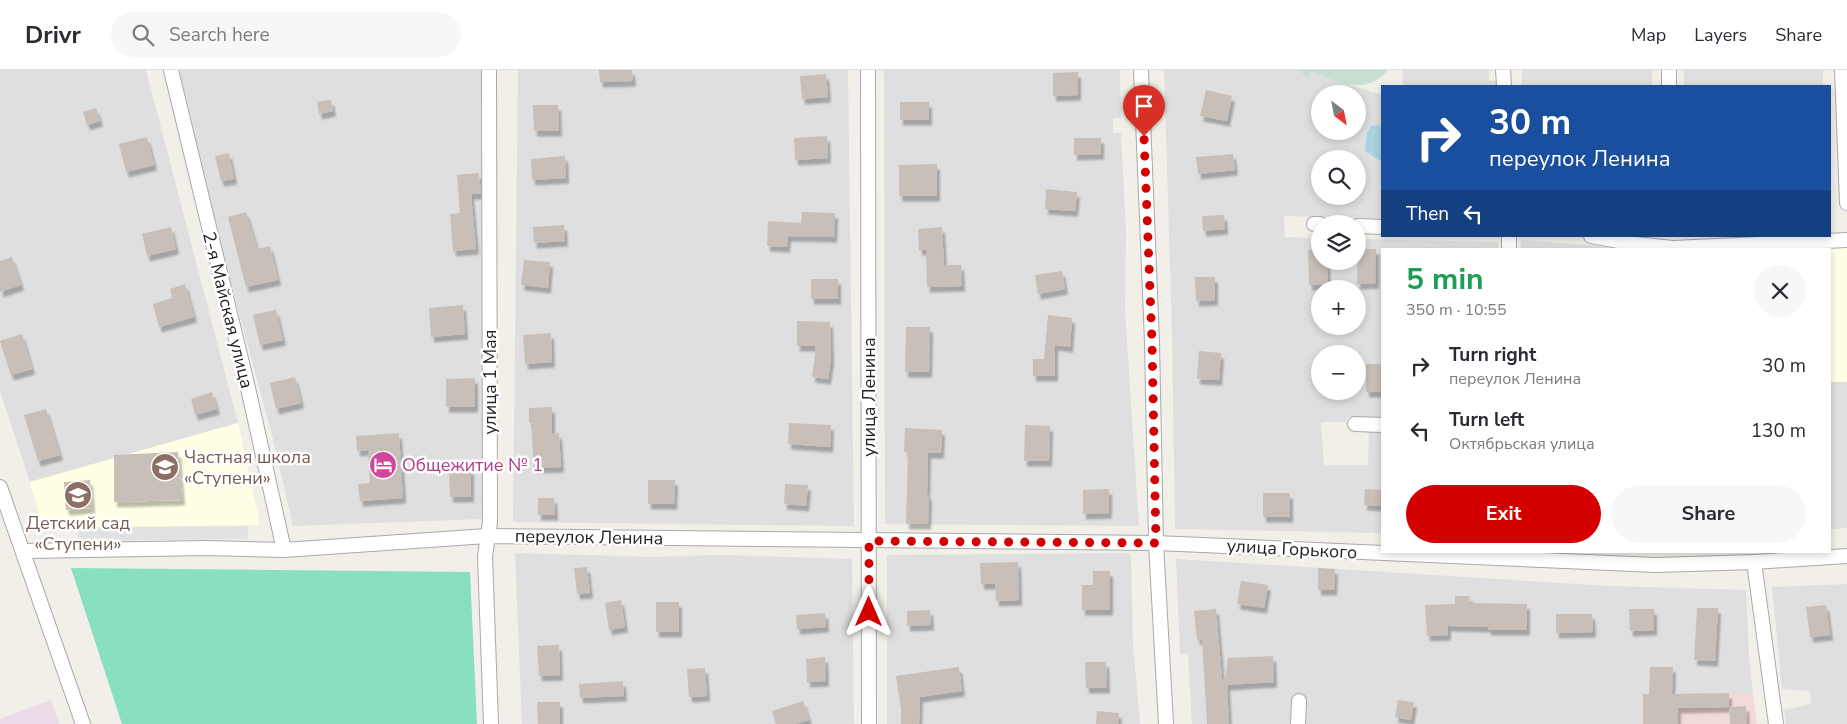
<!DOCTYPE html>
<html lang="en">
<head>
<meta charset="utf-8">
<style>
  body { margin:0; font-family:"Nunito Sans",sans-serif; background:#f7f7f7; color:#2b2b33; height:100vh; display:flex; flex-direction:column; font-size:19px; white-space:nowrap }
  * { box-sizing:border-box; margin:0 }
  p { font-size:16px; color:#7c7c81 }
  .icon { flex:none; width:28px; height:28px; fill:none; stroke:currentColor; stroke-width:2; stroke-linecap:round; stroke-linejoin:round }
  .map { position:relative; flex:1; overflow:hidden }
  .side { position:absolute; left:1381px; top:178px; width:450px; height:305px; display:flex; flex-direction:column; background:#fff; border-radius:0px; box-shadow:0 2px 8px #0003 }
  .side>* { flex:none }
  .hud { position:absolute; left:1381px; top:15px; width:450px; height:152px; border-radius:0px; box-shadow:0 2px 8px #0003; background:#1a4fa0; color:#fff; overflow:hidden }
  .needle { width:32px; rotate:148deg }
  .controls { position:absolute; left:1311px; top:15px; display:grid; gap:10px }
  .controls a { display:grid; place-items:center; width:55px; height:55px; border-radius:50%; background:#fff; box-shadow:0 2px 8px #0003; font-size:25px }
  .pin { position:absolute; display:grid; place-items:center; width:42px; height:42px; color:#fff; margin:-51px -21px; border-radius:50% 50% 50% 0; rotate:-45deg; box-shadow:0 0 5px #0007 }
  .pin .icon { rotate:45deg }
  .me { position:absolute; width:55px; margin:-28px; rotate:0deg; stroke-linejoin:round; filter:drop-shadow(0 0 4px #0008) }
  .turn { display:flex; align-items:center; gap:18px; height:105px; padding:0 25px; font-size:22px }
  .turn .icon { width:65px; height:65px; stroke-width:2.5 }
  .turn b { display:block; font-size:35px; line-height:42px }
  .then { display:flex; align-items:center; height:48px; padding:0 25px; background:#0003; gap:10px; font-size:19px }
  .round { display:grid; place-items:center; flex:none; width:52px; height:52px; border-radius:26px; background:#f7f7f7 }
  .head { display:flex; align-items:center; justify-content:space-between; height:85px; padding:0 25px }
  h1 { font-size:30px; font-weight:700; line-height:38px; color:#1e9e55 }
  .primary-button { display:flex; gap:10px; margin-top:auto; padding:10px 25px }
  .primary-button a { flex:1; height:58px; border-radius:30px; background:#d40000; color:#fff; font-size:20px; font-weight:700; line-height:58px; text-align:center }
  .primary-button a+a { background:#f7f7f7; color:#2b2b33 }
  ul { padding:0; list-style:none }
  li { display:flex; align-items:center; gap:15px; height:65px; padding:0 25px }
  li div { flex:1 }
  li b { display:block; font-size:19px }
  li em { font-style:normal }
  header { display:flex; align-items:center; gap:30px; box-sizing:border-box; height:70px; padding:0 25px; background:#fff; border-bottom:1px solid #e1e1e2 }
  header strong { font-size:24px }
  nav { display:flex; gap:28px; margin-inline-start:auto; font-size:18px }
  .search { width:350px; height:45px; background:#f7f7f7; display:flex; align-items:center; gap:12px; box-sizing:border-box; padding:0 18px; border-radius:28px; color:#7c7c81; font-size:19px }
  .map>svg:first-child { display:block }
</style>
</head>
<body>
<header>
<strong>Drivr</strong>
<div class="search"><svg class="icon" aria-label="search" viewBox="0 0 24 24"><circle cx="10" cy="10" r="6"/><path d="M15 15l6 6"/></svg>Search here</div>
<nav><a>Map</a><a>Layers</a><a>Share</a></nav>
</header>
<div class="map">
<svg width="1847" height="654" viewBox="0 0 1847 654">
  <defs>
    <filter id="shadow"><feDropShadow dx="3" dy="5.5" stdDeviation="1" flood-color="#0004"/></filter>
  </defs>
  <rect width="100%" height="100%" fill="#f2efe9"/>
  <g fill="#e0dfdf" fill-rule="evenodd">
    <path d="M0,0H146L238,353L30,412L0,321Z"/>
    <path d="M179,0H482L483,217L482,449L293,456L272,365L223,184Z"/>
    <path d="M518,0H848L854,456L513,452Z"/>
    <path d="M884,0H1120L1121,48H1113V63H1121L1126,161L1125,241L1139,456L885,454Z"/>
    <path d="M1164,0H1296L1309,8L1311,2L1382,25V149L1284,146L1285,167L1320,168V191H1358V169L1498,172V179H1382V348L1348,347L1347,352H1321L1324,395H1368L1369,359L1382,360V463L1175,459L1172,263ZM1320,24H1358V61H1320ZM1320,89H1358V126H1320ZM1320,219H1358V256H1320ZM1320,284H1358V321H1320Z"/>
    <path d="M1402,0H1489V10L1497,11L1498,16H1403Z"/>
    <rect x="1522" y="0" width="130" height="16"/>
    <rect x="1684" y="0" width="139" height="16"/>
    <path d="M1521,170L1598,176L1619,179H1520Z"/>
    <path d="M1830,312H1847V458L1830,459Z"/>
    <path d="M515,483L652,487L720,485L852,489L854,654H522Z"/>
    <path d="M1128,483L1131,486L1133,575L1140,654H887V485Z"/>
    <path d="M1176,489L1610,516L1746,520L1749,585L1753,624H1643V654H1192L1188,584H1180Z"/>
    <path d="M1847,514V654H1786L1784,640L1811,634L1810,621L1782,619L1772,517Z"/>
  </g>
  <path fill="#f2dad9" d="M1729,623L1753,624L1757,654H1643V624Z"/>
  <path fill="#ebdbe8" d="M51,630L59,654H0V649Z"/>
  <g fill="#ffffe5">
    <path d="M1847,178V312H1830V179H1825Z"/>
    <path d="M238,353L260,455L43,459L30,412Z"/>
  </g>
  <path fill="#c6e0d4" d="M1296,0H1388C1366,27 1339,11 1311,2L1309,8Z"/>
  <path fill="#88e0be" d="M71,498L470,502L477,654H122Z"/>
  <path fill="#e2e2e2" d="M248,456V469L78,471V457Z"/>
  <path fill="#aad3df" d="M1379,55L1382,59V92L1365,81L1367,63L1371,56Z"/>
  <g fill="#c7bfb8" filter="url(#shadow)">
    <path d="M599,0H632L633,11L600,12Z"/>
    <path d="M1078,2V25L1053,26V3Z"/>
    <path d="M826,4L828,27L802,29L800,6Z"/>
    <path d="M1206,20L1232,26L1227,51L1200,46Z"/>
    <path d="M331,30L333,41L319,44L317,32Z"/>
    <rect x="900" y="32" width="29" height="18"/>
    <path d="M533,35H558L559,61H534Z"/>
    <path d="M96,38L100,51L87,55L83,42Z"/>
    <path d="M827,66L828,88L795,90L794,68Z"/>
    <path d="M147,67L154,95L126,102L119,74Z"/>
    <path d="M1074,68H1101V84L1074,85Z"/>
    <path d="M229,83L234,109L221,111L215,86Z"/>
    <path d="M1233,84L1235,100L1198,104L1196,87Z"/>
    <path d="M565,86L566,108L532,110L531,89Z"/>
    <path d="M937,94V126H899V95Z"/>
    <path d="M479,103L481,124H471L476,179L453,181L450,144L460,143L457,105Z"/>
    <path d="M1046,119L1077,122L1075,141L1045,139Z"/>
    <path d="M246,142L257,179L270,176L278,210L246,217L228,147Z"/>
    <path d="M802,142L835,143L834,167L788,166L787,177L767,176L768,151L801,153Z"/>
    <path d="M1224,145L1225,159L1203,161L1202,146Z"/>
    <path d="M564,155L565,171L534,173L533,157Z"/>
    <path d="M171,157L176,179L147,186L142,164Z"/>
    <path d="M942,157L944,195H961L962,216L927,217L926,180H919L918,159Z"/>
    <path d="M1320,179V191H1327L1328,214L1309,215L1308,180Z"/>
    <path d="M1358,179H1376V213L1357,214Z"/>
    <path d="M12,187L21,215L0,222V191Z"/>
    <path d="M524,190L550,192L548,218L521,215Z"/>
    <path d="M1062,201L1065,219L1038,224L1035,205Z"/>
    <path d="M1195,207H1215V230L1196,231Z"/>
    <rect x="811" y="209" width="27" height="20"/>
    <path d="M185,214L194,247L159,257L153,234L172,228L170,219Z"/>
    <path d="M463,235L465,264L431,267L429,238Z"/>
    <path d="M276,240L283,270L260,275L253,245Z"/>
    <path d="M1048,245L1072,248L1070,277L1055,275V306H1033V289H1044Z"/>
    <path d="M797,251L830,252L831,289L828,309L812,307L816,276H797Z"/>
    <path d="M906,257H930L929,302H905Z"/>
    <path d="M551,263L552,292L525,294L523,265Z"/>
    <path d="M22,264L32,299L11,305L0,271Z"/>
    <path d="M1199,281L1221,283L1219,310L1197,309Z"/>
    <rect x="1366" y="294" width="16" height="28"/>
    <path d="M295,307L301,333L276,339L270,313Z"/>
    <path d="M475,308V337H446V309Z"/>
    <path d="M212,322L217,339L195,345L191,329Z"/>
    <path d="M552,337V364L559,363L561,397L534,398L531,353H529V338Z"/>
    <path d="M46,339L60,385L38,391L24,345Z"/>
    <path d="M789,353L831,355L830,377L788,374Z"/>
    <path d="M1025,355L1050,356L1049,391H1024Z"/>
    <path d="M905,358L942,360L941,383H928L927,425H929L928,454H906L908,382H904Z"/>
    <path d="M399,363L403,428L360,431L358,414L370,413L368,380L357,381L356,366Z"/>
    <path d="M178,382L182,430L114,432V385Z"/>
    <path d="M449,399H471V427H450Z"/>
    <path d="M90,410L92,438L66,440L64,412Z"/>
    <path d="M648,410H675L674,434H648Z"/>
    <path d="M785,414L808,415L806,436L784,434Z"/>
    <path d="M1109,419V443L1083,444V420Z"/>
    <path d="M1365,419L1382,420V436L1364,435Z"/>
    <rect x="1263" y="423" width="27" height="24"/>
    <path d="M538,428H554L555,445H538Z"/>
    <path d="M1018,492L1019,530L996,531L995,514H981L980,493Z"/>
    <path d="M587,497L590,523L577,524L574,498Z"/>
    <path d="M1318,498L1335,499L1334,520H1318Z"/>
    <path d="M1093,501H1110V540H1082V515H1093Z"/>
    <path d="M1241,511L1268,515L1264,538L1237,534Z"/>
    <path d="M1455,526H1470L1469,533L1527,534V560H1488V557L1448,556V565L1427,566L1425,535L1455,534Z"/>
    <path d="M621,530L625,557L609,560L605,533Z"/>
    <rect x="656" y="532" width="23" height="30"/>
    <path d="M1826,535L1830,565L1810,567L1806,537Z"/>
    <path d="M1697,538H1718L1715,591L1694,590Z"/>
    <path d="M1216,539L1222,609H1225L1228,588L1273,586L1274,612L1227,615L1229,654H1207L1202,569L1197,570L1194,541Z"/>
    <path d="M1629,539H1654V560L1630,561Z"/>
    <path d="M930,540L931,555L907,556V541Z"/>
    <path d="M825,543L826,557L797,559L796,545Z"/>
    <path d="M1556,544H1592L1593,562L1556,563Z"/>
    <path d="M559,575L560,605L539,606L537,576Z"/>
    <path d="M825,587L826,611L807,612L806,589Z"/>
    <path d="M1085,592H1106L1107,618H1086Z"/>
    <path d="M959,597L962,621L920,627L919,654H901V639L896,606Z"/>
    <path d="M1650,597H1673L1672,624L1729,623V637L1678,638V654H1643V624H1649Z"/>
    <path d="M705,598L707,626L689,627L687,599Z"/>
    <path d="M623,611L624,626L580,628L579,614Z"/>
    <path d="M1398,630L1414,632L1411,650L1395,647Z"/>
    <path d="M803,631L809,650L795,654H776L772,641Z"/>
    <path d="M537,632H560V654H538Z"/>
    <path d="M1746,636L1747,654H1730L1729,637Z"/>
    <path d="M1097,641L1119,643L1118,654H1096Z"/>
  </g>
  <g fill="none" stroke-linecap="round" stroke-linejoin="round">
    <g stroke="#a9a9a9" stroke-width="16">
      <g id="minor">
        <path d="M171,0L248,318L284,480"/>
        <path d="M489,0L490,452L485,486L491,654"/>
        <path d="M868,0L869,654"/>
        <path d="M1141,0L1152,272L1156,473L1166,654"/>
        <path d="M1503,0L1504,16"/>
        <path d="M1669,0V16"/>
        <path d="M1842,0L1847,133"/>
        <path d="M1314,154H1320"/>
        <path d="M1358,156L1382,157"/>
        <path d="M1591,166L1635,174L1673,178L1847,170"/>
        <path d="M1509,179V166"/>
        <path d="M1355,354L1382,355"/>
        <path d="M0,417L83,654"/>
        <path d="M24,481L207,478L284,480L487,466L1156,473L1656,495L1754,492L1847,486"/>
        <path d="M1754,492L1776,654"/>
        <path d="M1298,654L1299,631"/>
      </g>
    </g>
    <use href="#minor" stroke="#fff" stroke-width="14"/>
  </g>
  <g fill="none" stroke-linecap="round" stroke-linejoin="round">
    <path stroke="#d40000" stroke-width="9" stroke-dasharray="0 16.2" d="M869,542V471L1156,473L1152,272L1144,66"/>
  </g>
  <defs>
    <g id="hotel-disc" transform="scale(1.4375)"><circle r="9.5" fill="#d1479c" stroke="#fff"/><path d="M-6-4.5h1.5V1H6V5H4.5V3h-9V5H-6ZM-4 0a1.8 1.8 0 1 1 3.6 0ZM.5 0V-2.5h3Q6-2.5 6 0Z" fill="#fff"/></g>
    <g id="school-disc" transform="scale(1.4375)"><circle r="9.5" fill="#8d6e63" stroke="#fff"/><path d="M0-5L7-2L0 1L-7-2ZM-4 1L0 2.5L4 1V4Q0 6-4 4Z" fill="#fff"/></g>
  </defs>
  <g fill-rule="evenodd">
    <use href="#hotel-disc" x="383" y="395"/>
    <use href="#school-disc" x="165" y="397"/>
    <use href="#school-disc" x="78" y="425"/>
  </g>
  <g text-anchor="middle" stroke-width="5" stroke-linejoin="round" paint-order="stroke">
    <g font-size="18" fill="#222" stroke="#fff">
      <text transform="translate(228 240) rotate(76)" y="6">2-я Майская улица</text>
      <text transform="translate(490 312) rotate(-90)" y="6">улица 1 Мая</text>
      <text transform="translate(869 327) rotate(-90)" y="6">улица Ленина</text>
      <text transform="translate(589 467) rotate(1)" y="6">переулок Ленина</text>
      <text transform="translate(1292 479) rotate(3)" y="6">улица Горького</text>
    </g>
    <g font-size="18" fill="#785e54" stroke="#fff" text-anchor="start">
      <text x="184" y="393">Частная школа<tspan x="184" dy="21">«Ступени»</tspan></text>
      <text x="78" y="459" text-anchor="middle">Детский сад<tspan x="78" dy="21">«Ступени»</tspan></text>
    </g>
    <g font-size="18" fill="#b23c85" stroke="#fff" text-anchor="start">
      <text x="402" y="401">Общежитие № 1</text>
    </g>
  </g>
</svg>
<div class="controls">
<a><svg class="needle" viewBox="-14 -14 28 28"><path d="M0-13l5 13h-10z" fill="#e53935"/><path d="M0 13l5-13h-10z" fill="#7c7c81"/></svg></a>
<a><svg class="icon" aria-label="search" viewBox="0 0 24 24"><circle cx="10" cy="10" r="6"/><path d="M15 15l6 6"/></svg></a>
<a><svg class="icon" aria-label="layers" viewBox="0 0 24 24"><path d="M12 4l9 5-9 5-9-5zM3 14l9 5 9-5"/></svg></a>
<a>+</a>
<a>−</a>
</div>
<div class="pin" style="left:1144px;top:66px;background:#d93025"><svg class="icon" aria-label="arrive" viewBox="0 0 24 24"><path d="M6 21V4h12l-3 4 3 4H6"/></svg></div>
<svg class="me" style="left:869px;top:542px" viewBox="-20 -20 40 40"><path d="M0-17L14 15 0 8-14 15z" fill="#d40000" stroke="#fff" stroke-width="4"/></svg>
<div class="hud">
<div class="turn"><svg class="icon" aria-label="right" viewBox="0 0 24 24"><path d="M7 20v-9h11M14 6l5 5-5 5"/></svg><div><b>30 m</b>переулок Ленина</div></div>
<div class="then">Then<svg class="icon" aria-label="left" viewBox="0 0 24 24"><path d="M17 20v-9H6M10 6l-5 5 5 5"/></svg></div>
</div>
<section class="side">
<div class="head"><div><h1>5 min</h1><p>350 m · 10:55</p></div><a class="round"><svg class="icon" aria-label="close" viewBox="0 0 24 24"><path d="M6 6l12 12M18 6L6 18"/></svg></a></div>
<ul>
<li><svg class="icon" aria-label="right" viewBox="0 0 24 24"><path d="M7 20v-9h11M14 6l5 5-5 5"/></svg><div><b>Turn right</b><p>переулок Ленина</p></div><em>30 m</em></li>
<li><svg class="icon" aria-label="left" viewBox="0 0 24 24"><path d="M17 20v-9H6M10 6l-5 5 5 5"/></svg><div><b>Turn left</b><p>Октябрьская улица</p></div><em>130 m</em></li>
</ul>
<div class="primary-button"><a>Exit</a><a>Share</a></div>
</section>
</div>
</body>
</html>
